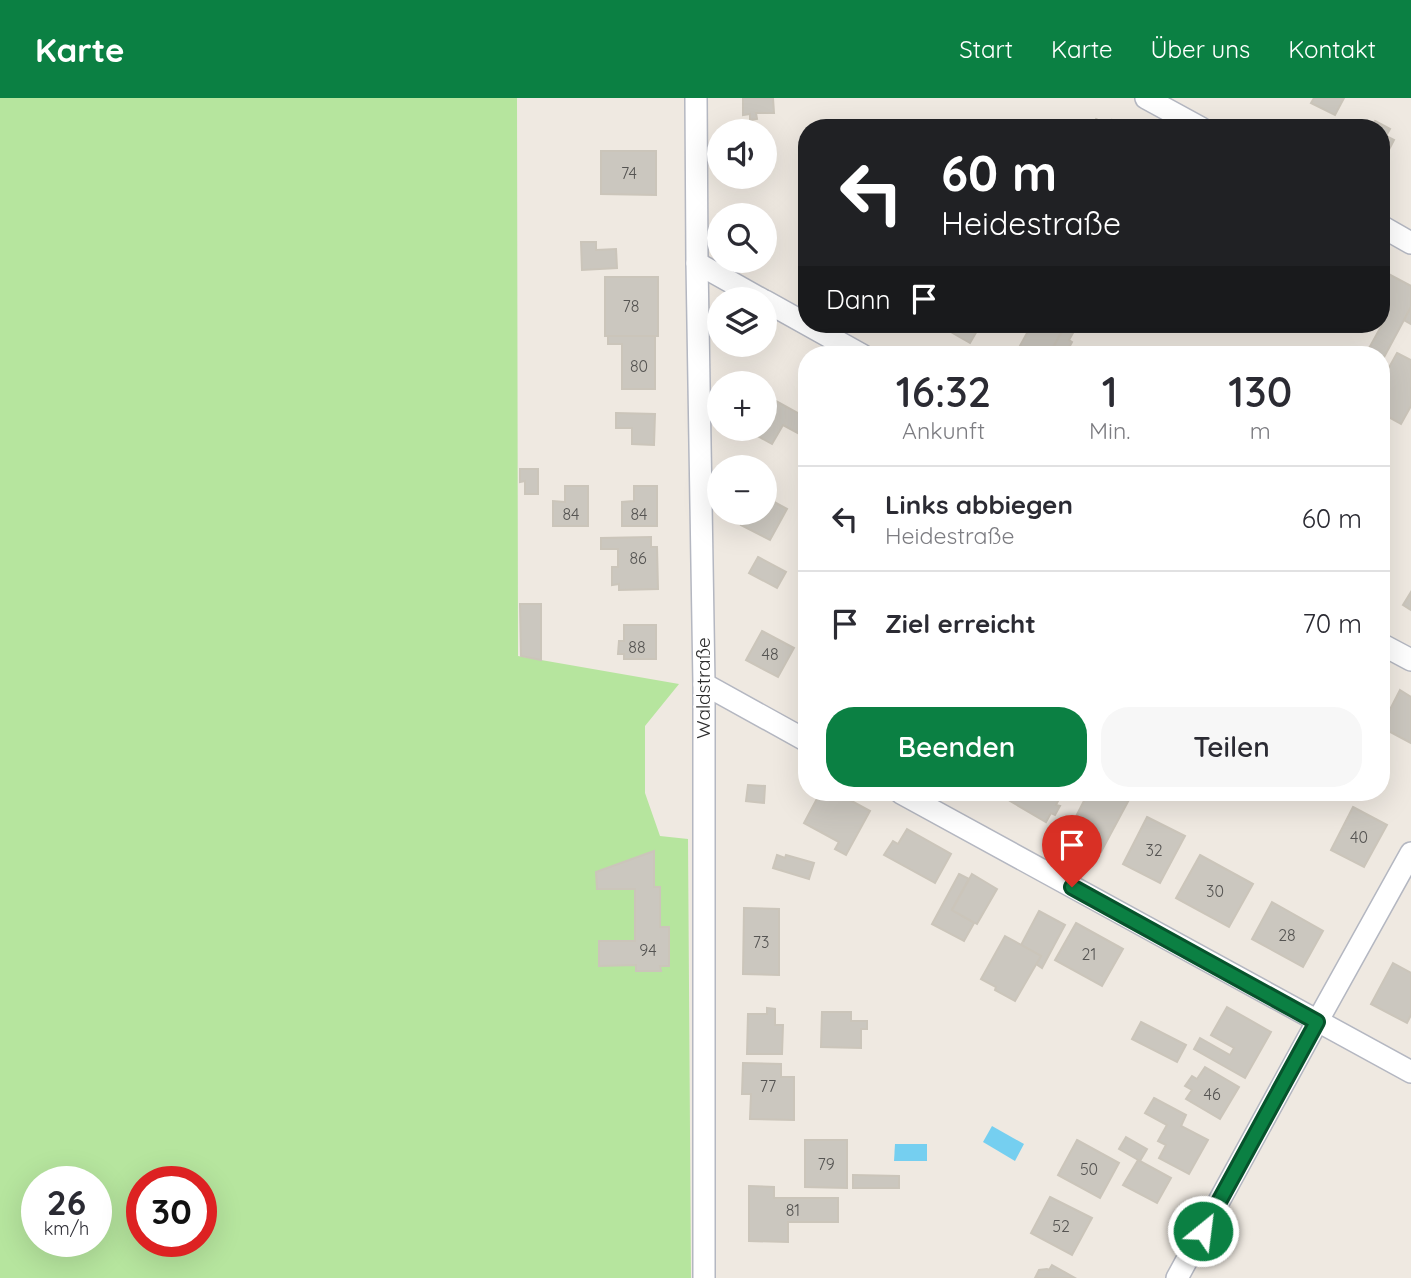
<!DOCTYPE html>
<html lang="de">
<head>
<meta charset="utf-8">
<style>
  body { margin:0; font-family:Quicksand,sans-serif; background:#f7f7f7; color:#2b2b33; height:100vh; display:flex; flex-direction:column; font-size:26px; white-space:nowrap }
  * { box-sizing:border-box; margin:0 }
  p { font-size:23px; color:#7c7c81 }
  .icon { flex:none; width:38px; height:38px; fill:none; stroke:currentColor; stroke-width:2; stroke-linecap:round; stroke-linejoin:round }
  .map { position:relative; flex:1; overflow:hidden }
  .details { position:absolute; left:798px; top:248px; width:592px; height:455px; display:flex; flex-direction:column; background:#fff; border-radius:28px; box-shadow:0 7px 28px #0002 }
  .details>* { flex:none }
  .top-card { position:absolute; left:798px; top:21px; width:592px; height:214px; border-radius:28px; box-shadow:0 7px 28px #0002; background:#202124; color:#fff; overflow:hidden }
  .buttons { position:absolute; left:707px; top:21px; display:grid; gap:14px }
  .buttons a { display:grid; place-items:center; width:70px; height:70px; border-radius:50%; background:#fff; box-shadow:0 7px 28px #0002; font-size:35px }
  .speed { position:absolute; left:21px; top:1068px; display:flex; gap:14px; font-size:35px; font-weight:700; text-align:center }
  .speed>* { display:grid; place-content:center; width:91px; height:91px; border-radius:50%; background:#fff; box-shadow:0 7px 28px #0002; line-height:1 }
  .speed small { font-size:18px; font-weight:400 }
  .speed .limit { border:10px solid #d22; background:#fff; color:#111 }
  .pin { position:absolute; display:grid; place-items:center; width:60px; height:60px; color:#fff; margin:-72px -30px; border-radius:50% 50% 50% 0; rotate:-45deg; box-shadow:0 0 7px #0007 }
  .pin .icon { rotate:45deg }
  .me { position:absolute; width:77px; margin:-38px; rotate:29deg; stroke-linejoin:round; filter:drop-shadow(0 0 5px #0008) }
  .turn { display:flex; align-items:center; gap:24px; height:147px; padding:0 28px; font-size:32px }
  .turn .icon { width:91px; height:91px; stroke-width:2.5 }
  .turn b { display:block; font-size:49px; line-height:60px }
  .then { display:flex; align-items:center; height:66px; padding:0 28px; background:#0003; gap:14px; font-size:26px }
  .eta { display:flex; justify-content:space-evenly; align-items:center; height:119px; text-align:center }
  .eta b { font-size:42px; font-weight:600; line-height:49px }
  .action { display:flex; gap:14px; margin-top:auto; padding:14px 28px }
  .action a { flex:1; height:80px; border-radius:28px; background:#0b8043; color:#fff; font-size:28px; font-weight:600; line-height:80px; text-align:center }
  .action a+a { background:#f7f7f7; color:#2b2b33 }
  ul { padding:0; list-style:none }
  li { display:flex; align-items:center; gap:21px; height:105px; padding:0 28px; border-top:2px solid #e1e1e2 }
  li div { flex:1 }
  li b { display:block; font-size:26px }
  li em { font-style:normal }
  header { display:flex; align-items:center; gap:42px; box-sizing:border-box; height:98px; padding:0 35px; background:#0b8043; color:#fff }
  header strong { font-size:33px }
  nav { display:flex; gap:38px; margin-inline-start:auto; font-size:24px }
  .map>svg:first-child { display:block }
</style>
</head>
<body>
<header>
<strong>Karte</strong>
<nav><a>Start</a><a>Karte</a><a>Über uns</a><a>Kontakt</a></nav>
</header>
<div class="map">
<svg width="1411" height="1180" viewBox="0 0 1411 1180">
  <rect width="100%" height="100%" fill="#efe9e1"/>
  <path fill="#b6e59e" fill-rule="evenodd" d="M0,0H517L518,558L679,586L645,628V695L660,738L688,741L691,1180H0ZM37,1083H96V1143H37ZM142,1083H201V1143H142Z"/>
  <g fill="#75cff0">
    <path d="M992,1028L1024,1046L1015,1063L983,1044Z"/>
    <path d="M895,1046H927V1063H894Z"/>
  </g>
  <g fill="#cbc7bf" stroke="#cbc5ba" stroke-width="2">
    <path d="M743,0H773L774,15H756L757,21L750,22V16L743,17Z"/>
    <path d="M1314,0H1344L1335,17L1311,5Z"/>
    <path d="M1096,21L1109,28L1112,22L1125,30H1091Z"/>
    <path d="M1358,23L1371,30H1354Z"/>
    <path d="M1375,23L1390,31L1386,38L1394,42L1381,67V30H1371Z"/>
    <path d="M601,53H656V97L601,96Z"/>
    <path d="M581,144H596V152L616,151L617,170L582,172Z"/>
    <path d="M1381,172L1411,188V209L1382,263L1381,257H1372L1367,254L1383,225L1381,223Z"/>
    <rect x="605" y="179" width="53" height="59"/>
    <path d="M1411,209V226L1404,222Z"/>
    <path d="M953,226H981L970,245L949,233Z"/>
    <path d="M1032,226H1066L1049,257H1020L1016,255Z"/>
    <path d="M1066,226H1078L1069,242L1072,244L1065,257H1049Z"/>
    <path d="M608,238H655V291H622V246H608Z"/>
    <path d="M1397,255L1411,262V308L1401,326L1381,315V284Z"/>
    <path d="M765,297L807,320V340L783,327L772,346L749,333L750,331H765Z"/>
    <path d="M616,315L655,316L654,347L632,346V330H616Z"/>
    <path d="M807,367V384L800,380Z"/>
    <path d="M520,371H538V396H525V383L520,384Z"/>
    <path d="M565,388H588V428H553V403L565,404Z"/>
    <path d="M634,388H657V428H622V404L634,403Z"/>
    <path d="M765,399L787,411L770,442L741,427L748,415H765Z"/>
    <path d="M651,439V449H657L658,491L619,492V486L612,487V469H618V451H601V440Z"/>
    <path d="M758,459L786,474L777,490L749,475Z"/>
    <path d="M1411,494V512L1403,507Z"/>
    <path d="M520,506H541V562L521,558Z"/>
    <path d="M624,527H656V561H624V556H618L619,543H624Z"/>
    <path d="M762,533L794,550L778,579L746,562Z"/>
    <path d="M1400,592L1411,599V645L1381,629Z"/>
    <path d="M748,687L765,688L764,705L746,703Z"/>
    <path d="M820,695H837L870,713L846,757L835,751L839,744L804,725Z"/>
    <path d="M1015,695H1062L1056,707L1060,708L1055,717L1051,715L1046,724L1010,703Z"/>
    <path d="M1088,695H1125L1131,698L1101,754L1067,736Z"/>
    <path d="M1353,709L1387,727L1364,769L1331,752Z"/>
    <path d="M1147,719L1185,738L1160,785L1123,766Z"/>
    <path d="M907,731L951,756L935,785L884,757L893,743L898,746Z"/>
    <path d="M654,753V789H660V829H669V868H660L661,873H636V867L599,868V843H635V791H597L596,774Z"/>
    <path d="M777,757L785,760L786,757L814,765L809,781L773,770Z"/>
    <path d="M1200,757L1253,786L1229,829L1176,800Z"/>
    <path d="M959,776L969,781L952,812L974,825L964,843L932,826Z"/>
    <path d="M972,776L997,791L977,826L952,812Z"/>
    <path d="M1272,804L1323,833L1303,869L1252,841Z"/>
    <path d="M744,810L779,811V877L743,876Z"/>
    <path d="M1039,813L1065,827L1042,870L1036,866L1041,858L1021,847Z"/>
    <path d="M1076,825L1123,851L1102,888L1055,862Z"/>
    <path d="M1005,838L1041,858L1015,903L995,892L996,889L981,881Z"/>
    <path d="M1393,865L1411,875V917L1407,925L1371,906Z"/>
    <path d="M1227,909L1271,934L1245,980L1194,951L1200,940L1230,957L1234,950L1211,937Z"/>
    <path d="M767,910L775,911V927H783L782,956H747L748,916H767Z"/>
    <path d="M822,914H851V923H867V931H861V950L821,949Z"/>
    <path d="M1141,924L1186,947L1177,964L1132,941Z"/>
    <path d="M743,965L781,966V979H794V1022L750,1021L751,996H742Z"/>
    <path d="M1205,969L1239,989L1220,1021L1186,1001L1192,992L1185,988L1192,978L1197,981Z"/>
    <path d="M1154,1000L1186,1017L1181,1028L1208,1042L1189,1076L1159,1060L1166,1047L1158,1043L1167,1027L1145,1015Z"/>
    <path d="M1126,1039L1147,1051L1140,1063L1119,1051Z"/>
    <path d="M805,1042H847V1090L805,1089Z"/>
    <path d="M1077,1042L1119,1065L1100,1100L1058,1077Z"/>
    <path d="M1138,1062L1171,1080L1157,1105L1123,1087Z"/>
    <path d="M853,1077L899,1078V1090H853Z"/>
    <path d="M749,1088L774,1089V1100H838V1124H788V1144L749,1143Z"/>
    <path d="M1050,1099L1092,1120L1072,1157L1031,1135Z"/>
    <path d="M1052,1167L1075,1180H1035L1039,1172L1047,1171L1049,1172Z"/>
  </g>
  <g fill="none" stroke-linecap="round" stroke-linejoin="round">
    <g stroke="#b4b7c1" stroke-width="24">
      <g id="street">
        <path d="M696,0L697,165L704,586V1180"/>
        <path d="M1146,0L1201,30"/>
        <path d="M1381,128L1411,145"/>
        <path d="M697,165L761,201"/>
        <path d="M765,203L862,257"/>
        <path d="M1381,546L1411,562"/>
        <path d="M704,586L807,643"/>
        <path d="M901,695L1411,974"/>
        <path d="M1177,1180L1317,924L1411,755"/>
      </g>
    </g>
    <use href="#street" stroke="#fff" stroke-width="21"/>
  </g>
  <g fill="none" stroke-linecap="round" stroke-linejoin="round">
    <g stroke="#07532c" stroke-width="18">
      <path id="route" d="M1072,789L1317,924L1203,1133"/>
    </g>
    <use href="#route" stroke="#0b8043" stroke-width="12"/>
  </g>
  <g text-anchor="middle" stroke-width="5" stroke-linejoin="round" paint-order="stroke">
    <g font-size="16" fill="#555452">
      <text x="629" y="81">74</text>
      <text x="631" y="214">78</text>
      <text x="639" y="274">80</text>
      <text x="571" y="422">84</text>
      <text x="639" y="422">84</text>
      <text x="638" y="466">86</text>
      <text x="637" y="555">88</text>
      <text x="770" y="562">48</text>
      <text x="1359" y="745">40</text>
      <text x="1154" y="758">32</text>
      <text x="1215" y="799">30</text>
      <text x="1287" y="843">28</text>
      <text x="761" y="850">73</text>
      <text x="648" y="858">94</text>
      <text x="1089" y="862">21</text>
      <text x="768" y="994">77</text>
      <text x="1212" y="1002">46</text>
      <text x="826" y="1072">79</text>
      <text x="1089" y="1077">50</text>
      <text x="793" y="1118">81</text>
      <text x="1061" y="1134">52</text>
    </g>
    <g font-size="19" fill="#2e2e2e" stroke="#fff">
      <text transform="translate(703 590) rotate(-90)" y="7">Waldstraße</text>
    </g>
  </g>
</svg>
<div class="buttons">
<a><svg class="icon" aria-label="sound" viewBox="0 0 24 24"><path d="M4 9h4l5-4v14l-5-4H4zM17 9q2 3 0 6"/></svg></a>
<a><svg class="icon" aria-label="search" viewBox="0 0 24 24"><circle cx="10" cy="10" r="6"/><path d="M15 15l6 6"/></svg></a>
<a><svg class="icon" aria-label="layers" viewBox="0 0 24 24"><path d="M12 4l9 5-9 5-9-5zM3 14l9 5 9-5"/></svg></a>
<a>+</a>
<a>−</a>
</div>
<div class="speed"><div>26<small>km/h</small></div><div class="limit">30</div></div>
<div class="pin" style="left:1072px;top:789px;background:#d93025"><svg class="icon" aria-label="arrive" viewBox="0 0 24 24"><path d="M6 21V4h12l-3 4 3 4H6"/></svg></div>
<svg class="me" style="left:1203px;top:1133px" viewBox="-20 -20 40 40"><circle r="17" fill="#0b8043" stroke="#fff" stroke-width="3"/><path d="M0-11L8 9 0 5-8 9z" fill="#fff"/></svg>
<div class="top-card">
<div class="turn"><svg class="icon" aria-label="left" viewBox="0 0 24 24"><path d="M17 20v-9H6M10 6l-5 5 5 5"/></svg><div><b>60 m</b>Heidestraße</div></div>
<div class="then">Dann<svg class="icon" aria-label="arrive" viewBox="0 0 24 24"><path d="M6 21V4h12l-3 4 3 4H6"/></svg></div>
</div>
<section class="details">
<div class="eta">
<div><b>16:32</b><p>Ankunft</p></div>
<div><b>1</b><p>Min.</p></div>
<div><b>130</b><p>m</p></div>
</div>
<ul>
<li><svg class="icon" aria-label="left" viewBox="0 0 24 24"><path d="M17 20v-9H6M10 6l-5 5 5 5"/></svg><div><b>Links abbiegen</b><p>Heidestraße</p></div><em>60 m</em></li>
<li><svg class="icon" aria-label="arrive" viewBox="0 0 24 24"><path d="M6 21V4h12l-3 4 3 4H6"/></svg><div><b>Ziel erreicht</b></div><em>70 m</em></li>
</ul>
<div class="action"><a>Beenden</a><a>Teilen</a></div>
</section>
</div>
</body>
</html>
